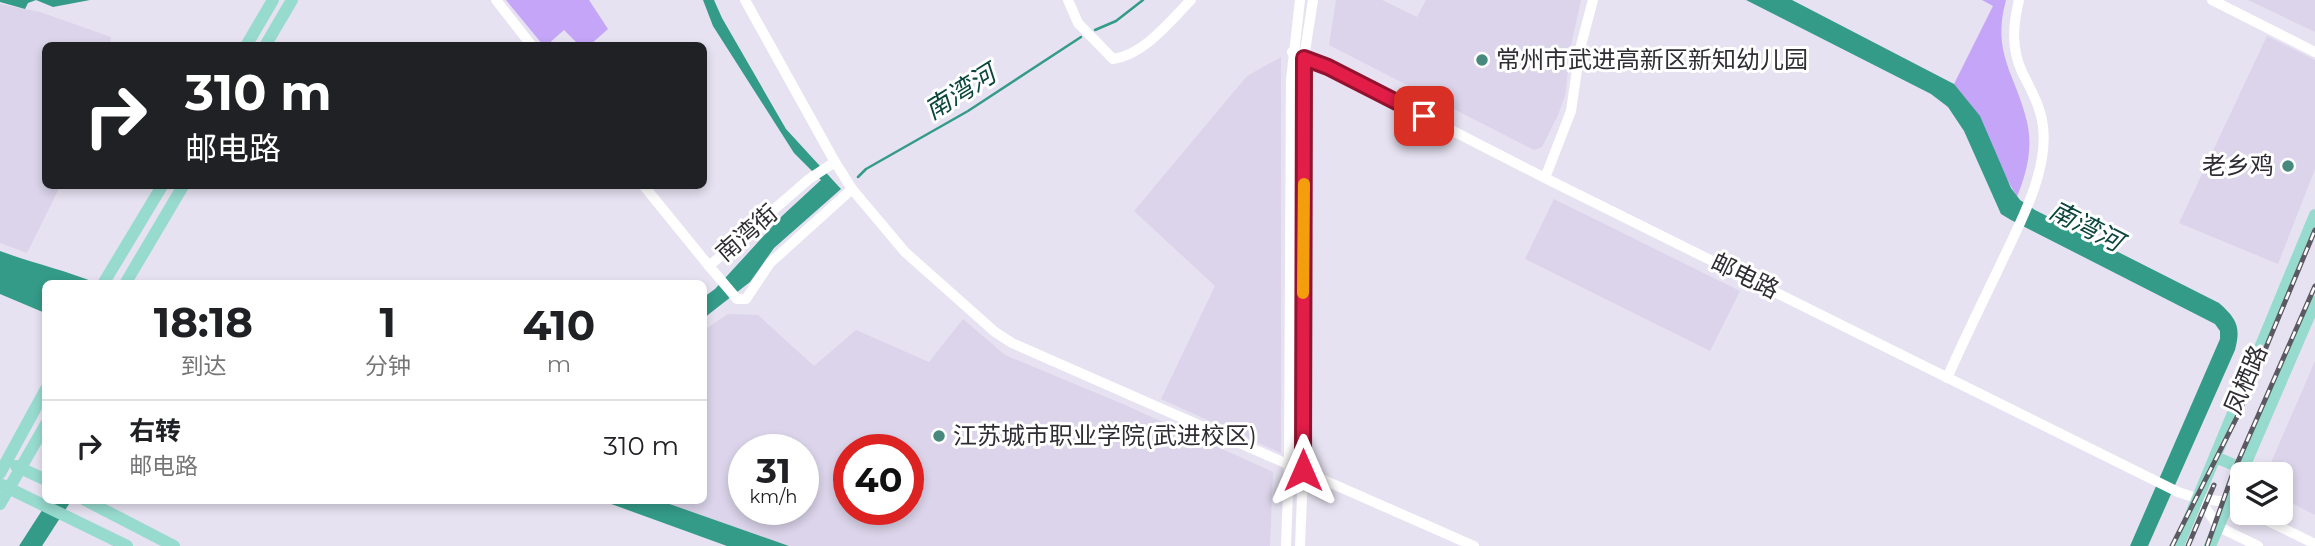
<!DOCTYPE html>
<html lang="zh">
<head>
<meta charset="utf-8">
<style>
  body { margin:0; font-family:Montserrat,"Noto Sans SC",sans-serif; background:#f6f6f6; color:#202124; height:100vh; display:flex; flex-direction:column; font-size:26px; white-space:nowrap }
  * { box-sizing:border-box; margin:0 }
  p { font-size:23px; color:#757577 }
  .icon { flex:none; width:38px; height:38px; fill:none; stroke:currentColor; stroke-width:2; stroke-linecap:round; stroke-linejoin:round }
  .map { position:relative; flex:1; overflow:hidden }
  .details { position:absolute; left:42px; top:280px; width:665px; height:224px; display:flex; flex-direction:column; background:#fff; border-radius:10px; box-shadow:0 4px 10px #0003 }
  .details>* { flex:none }
  .hud { position:absolute; left:42px; top:42px; width:665px; height:147px; border-radius:10px; box-shadow:0 4px 10px #0003; background:#202124; color:#fff; overflow:hidden }
  .buttons { position:absolute; left:2230px; top:462px; display:grid; gap:14px }
  .buttons a { display:grid; place-items:center; width:63px; height:63px; border-radius:10px; background:#fff; box-shadow:0 4px 10px #0003; font-size:35px }
  .speed { position:absolute; left:728px; top:434px; display:flex; gap:14px; font-size:35px; font-weight:700; text-align:center }
  .speed>* { display:grid; place-content:center; width:91px; height:91px; border-radius:50%; background:#fff; box-shadow:0 4px 10px #0003; line-height:1 }
  .speed small { font-size:18px; font-weight:400 }
  .speed .limit { border:10px solid #d22; background:#fff; color:#111 }
  .pin { position:absolute; display:grid; place-items:center; width:60px; height:60px; color:#fff; margin:-30px; border-radius:14px; box-shadow:0 4px 10px #0006 }
  .me { position:absolute; width:77px; margin:-38px; rotate:0deg; stroke-linejoin:round; filter:drop-shadow(0 0 5px #0008) }
  .turn { display:flex; align-items:center; gap:24px; height:147px; padding:0 28px; font-size:32px }
  .turn .icon { width:91px; height:91px; stroke-width:2.5 }
  .turn b { display:block; font-size:49px; line-height:60px }
  .eta { display:flex; justify-content:space-evenly; align-items:center; height:119px; text-align:center }
  .eta b { font-size:42px; font-weight:700; line-height:49px }
  ul { padding:0; list-style:none }
  li { display:flex; align-items:center; gap:21px; height:91px; padding:0 28px; border-top:2px solid #e0e0e0 }
  li div { flex:1 }
  li b { display:block; font-size:26px }
  li em { font-style:normal }
  .map>svg:first-child { display:block }
</style>
</head>
<body>
<div class="map">
<svg width="2315" height="546" viewBox="0 0 2315 546">
  <rect width="100%" height="100%" fill="#e7e2f1"/>
  <g fill="#dbd4ea" fill-rule="evenodd">
    <path d="M1336,0H1382L1417,17L1426,0H1581L1571,45L1565,96L1558,115L1542,147L1534,150L1329,45Z"/>
    <path d="M2248,0H2315V32Z"/>
    <path d="M0,4L40,12L111,37L110,45L46,46V186H60L27,253L0,243Z"/>
    <path d="M2267,36L2315,60V169L2278,264L2179,223Z"/>
    <path d="M1281,57V453L1161,399L1215,286L1134,211L1247,76Z"/>
    <path d="M1554,199L1740,291L1710,351L1525,259Z"/>
    <path d="M728,314L758,315L814,366L856,330L929,362L963,319L1005,355L1125,405L1273,472L1270,546H789L661,501L704,500V330ZM744,450H803V509H744ZM849,450H908V509H849Z"/>
    <path d="M2315,361V515L2280,497V474H2266Z"/>
  </g>
  <g fill="#c4a5f7">
    <path d="M506,0H589L608,29L590,45H579L564,30L547,45H543Z"/>
    <path d="M1982,0H2006C1991,54 2016,74 2027,122C2033,148 2027,172 2017,197L1954,84L1993,6Z"/>
  </g>
  <g fill="#349b88">
    <path d="M0,0H90L53,7L36,0L28,3L25,9L0,2Z"/>
    <path d="M703,0H714L722,18L786,129L841,189L774,248L750,282L704,318V297L715,289L782,216L821,180L794,153L713,26Z"/>
    <path d="M1746,0H1792L1954,84L1980,116L2011,188L2020,200L2035,210L2219,303C2237,319 2241,327 2235,350L2148,546H2130L2220,339V331L2215,324L2011,220L2001,214L1964,131L1948,107L1931,94Z"/>
    <path d="M0,251C32,263 65,270 96,283L46,284L45,313L0,294Z"/>
    <path d="M48,501H71L42,546H19Z"/>
    <path d="M603,501H661L789,546H727Z"/>
  </g>
  <g fill="none" stroke-linecap="round" stroke-linejoin="round">
    <g stroke="#349b88" stroke-width="2.5">
      <path d="M1095,30L1116,21L1143,0"/>
      <path d="M858,177L866,169L968,111L1081,37"/>
    </g>
    <g stroke="#fff" stroke-width="10">
      <path d="M496,0L532,46"/>
      <path d="M745,0L835,162L852,189L905,252L995,332L1012,343L1474,546"/>
      <path d="M1068,0L1078,23L1113,59C1144,55 1170,21 1191,0"/>
      <path d="M2212,0L2315,52"/>
      <path d="M1292,52L1328,67L1545,178L2178,492L2199,499L2230,502L2242,508"/>
      <path d="M1545,178L1571,111L1580,49L1593,0"/>
      <path d="M644,186L709,266L809,179L835,162"/>
      <path d="M709,266L737,299H746L770,263L852,189"/>
      <path d="M1947,378C1963,342 1980,307 1997,272C2016,230 2049,174 2043,127C2041,107 2031,90 2022,72C2011,48 2013,25 2019,0"/>
      <path d="M2199,499L2219,527L2258,546"/>
      <path d="M2252,513L2315,544"/>
      <path d="M1286,546L1289,464L1291,80L1300,0"/>
      <path d="M1300,546L1303,470L1304,58L1313,0"/>
    </g>
    <g stroke="#97dace" stroke-width="12">
      <path d="M246,46L273,0"/>
      <path d="M265,46L292,0"/>
      <path d="M103,284L162,186"/>
      <path d="M125,284L183,186"/>
      <path d="M2215,457L2244,469"/>
      <path d="M16,466L46,480"/>
      <path d="M0,473L46,389"/>
      <path d="M0,484L127,546"/>
      <path d="M85,500L174,546"/>
      <path d="M0,504L46,424"/>
      <path d="M2178,546L2315,215"/>
      <path d="M2210,546L2315,302"/>
    </g>
    <g stroke="#5b5961" stroke-width="5">
      <g id="rail">
        <path d="M2172,546L2237,417L2315,230"/>
        <path d="M2188,546L2214,485"/>
        <path d="M2207,546L2233,473L2315,286"/>
      </g>
    </g>
    <use href="#rail" stroke="#fff" stroke-width="2.5" stroke-dasharray="8" stroke-linecap="butt"/>
  </g>
  <g fill="none" stroke-linecap="round" stroke-linejoin="round">
    <g stroke="#92132f" stroke-width="18">
      <path id="route" d="M1303,470L1304,58L1328,67L1424,116"/>
    </g>
    <use href="#route" stroke="#e11d48" stroke-width="12"/>
    <path stroke="#f59e0b" stroke-width="12" d="M1303,293L1304,184"/>
  </g>
  <g fill="#47897c" stroke="#fff" stroke-width="2.5">
    <circle cx="1482" cy="60" r="7"/>
    <circle cx="2288" cy="166" r="7"/>
    <circle cx="939" cy="436" r="7"/>
  </g>
  <g text-anchor="middle" stroke-width="6" stroke-linejoin="round" paint-order="stroke">
    <g font-size="24" fill="#302e34" stroke="#fff" text-anchor="start">
      <text x="1496" y="68">常州市武进高新区新知幼儿园</text>
      <text x="2274" y="174" text-anchor="end">老乡鸡</text>
      <text x="953" y="444">江苏城市职业学院(武进校区)</text>
    </g>
    <g font-size="24" fill="#302e34" stroke="#fff">
      <text transform="translate(747 233) rotate(-41)" y="8">南湾街</text>
      <text transform="translate(1745 276) rotate(26)" y="8">邮电路</text>
      <text transform="translate(2246 380) rotate(-67)" y="8">凤栖路</text>
    </g>
    <g font-size="26" font-style="italic" fill="#0b473d" stroke="#fff">
      <text transform="translate(960 92) rotate(-32)" y="9">南湾河</text>
      <text transform="translate(2086 226) rotate(27)" y="9">南湾河</text>
    </g>
  </g>
</svg>
<div class="buttons">
<a><svg class="icon" aria-label="layers" viewBox="0 0 24 24"><path d="M12 4l9 5-9 5-9-5zM3 14l9 5 9-5"/></svg></a>
</div>
<div class="speed"><div>31<small>km/h</small></div><div class="limit">40</div></div>
<div class="pin" style="left:1424px;top:116px;background:#d93025"><svg class="icon" aria-label="arrive" viewBox="0 0 24 24"><path d="M6 21V4h12l-3 4 3 4H6"/></svg></div>
<svg class="me" style="left:1303px;top:470px" viewBox="-20 -20 40 40"><path d="M0-17L14 15 0 8-14 15z" fill="#e11d48" stroke="#fff" stroke-width="4"/></svg>
<div class="hud">
<div class="turn"><svg class="icon" aria-label="right" viewBox="0 0 24 24"><path d="M7 20v-9h11M14 6l5 5-5 5"/></svg><div><b>310 m</b>邮电路</div></div>
</div>
<section class="details">
<div class="eta">
<div><b>18:18</b><p>到达</p></div>
<div><b>1</b><p>分钟</p></div>
<div><b>410</b><p>m</p></div>
</div>
<ul>
<li><svg class="icon" aria-label="right" viewBox="0 0 24 24"><path d="M7 20v-9h11M14 6l5 5-5 5"/></svg><div><b>右转</b><p>邮电路</p></div><em>310 m</em></li>
</ul>
</section>
</div>
</body>
</html>
